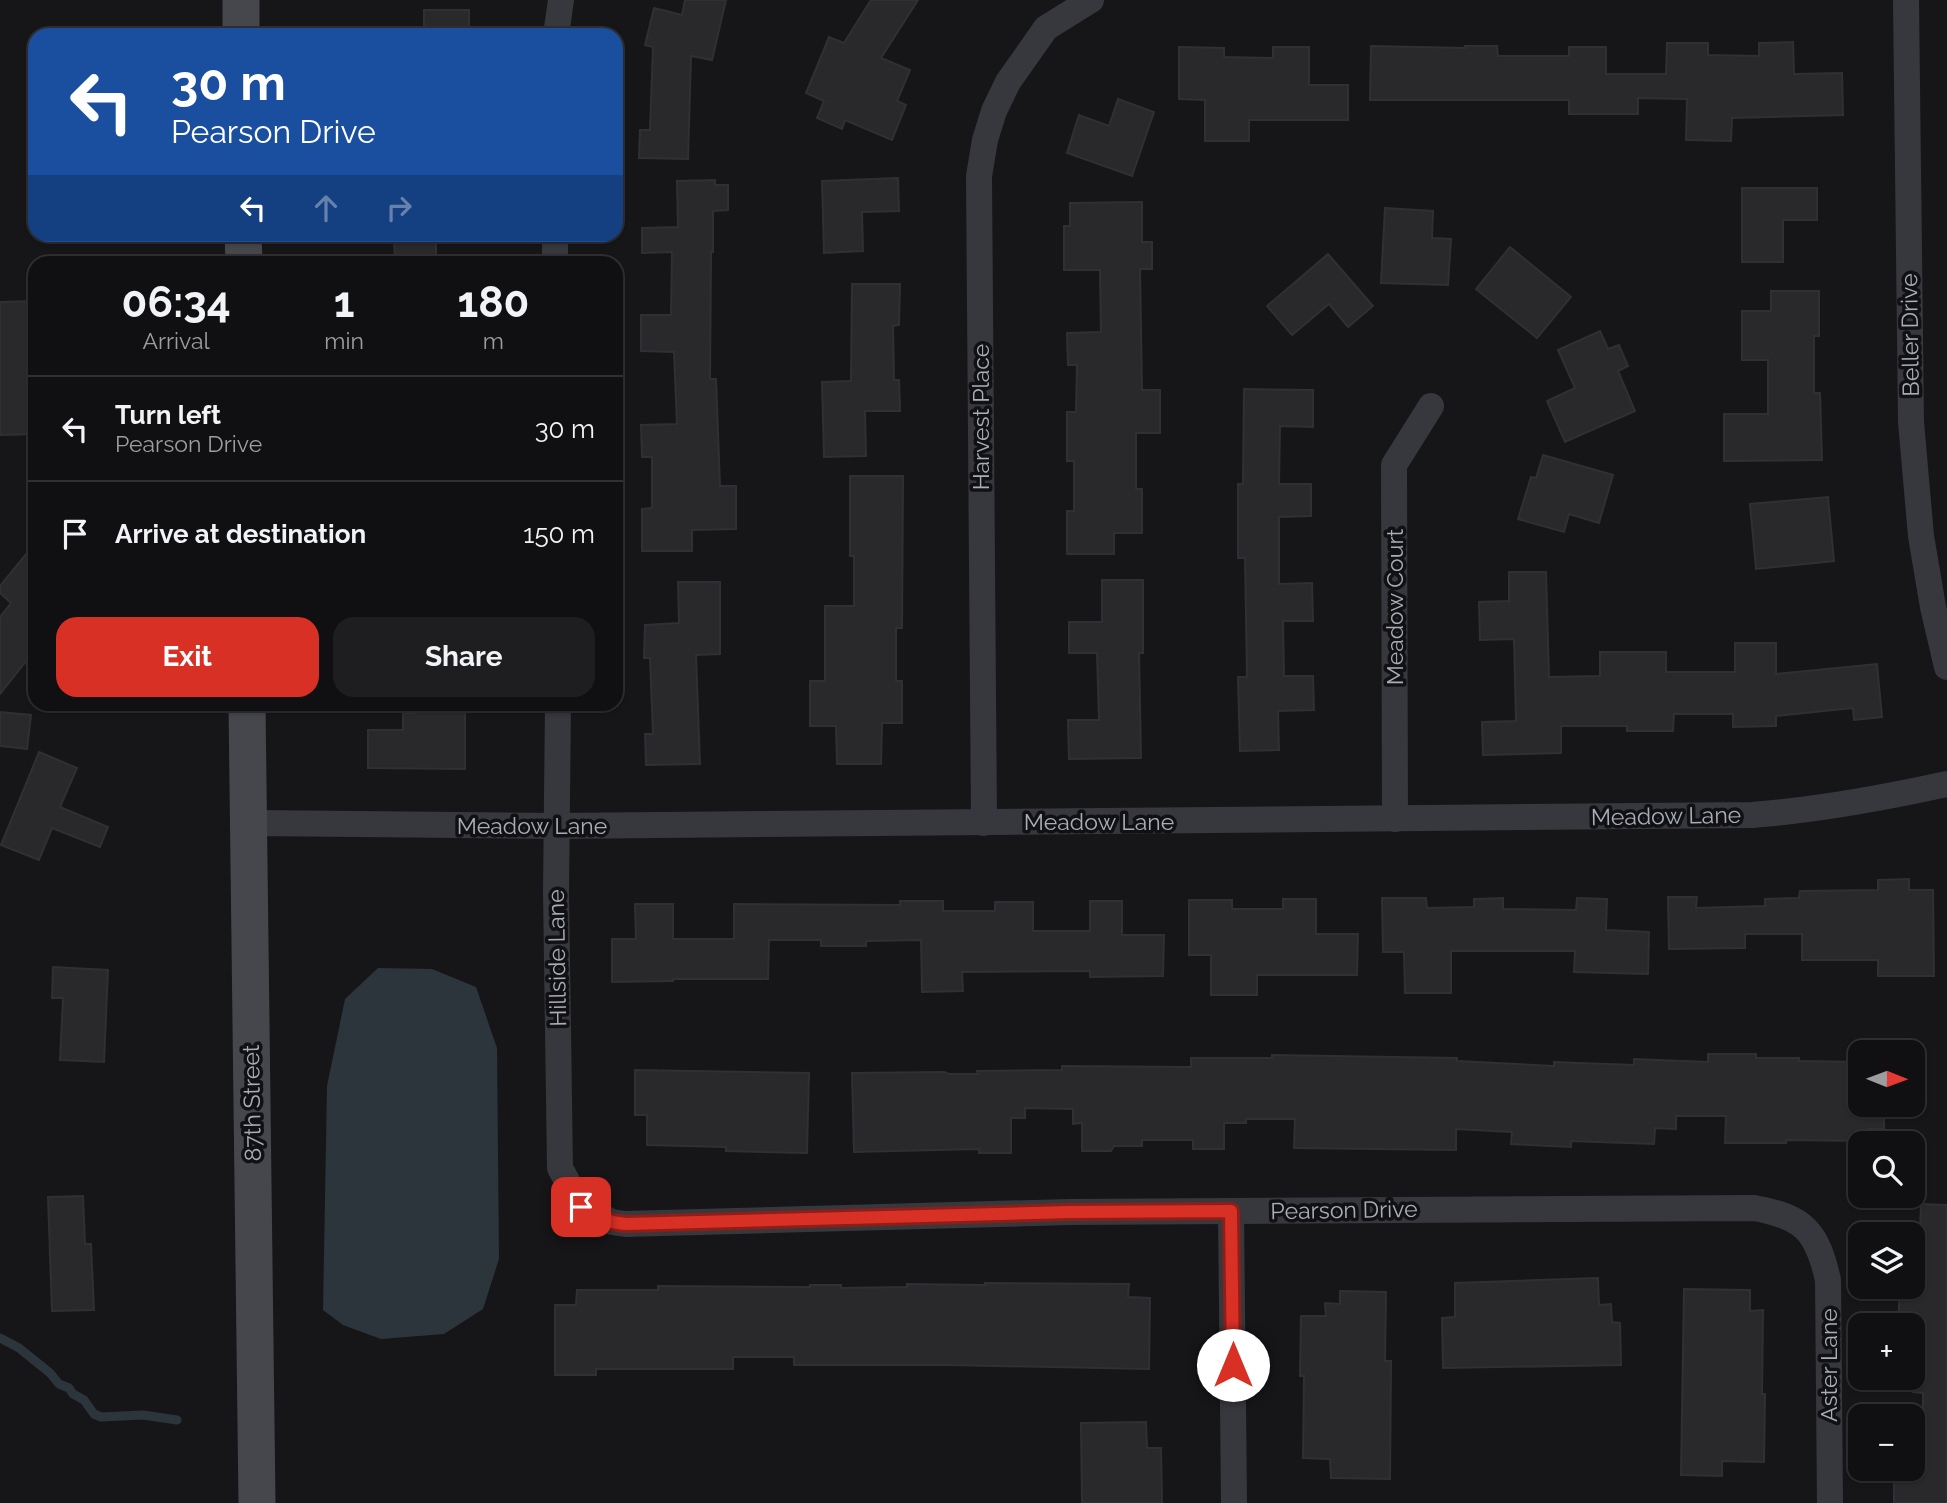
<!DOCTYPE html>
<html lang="en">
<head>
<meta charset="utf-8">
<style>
  body { margin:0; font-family:Raleway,sans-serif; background:#1e1e20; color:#f1f3f6; height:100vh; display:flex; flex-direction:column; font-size:26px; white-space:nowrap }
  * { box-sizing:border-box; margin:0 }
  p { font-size:23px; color:#9c9d9f }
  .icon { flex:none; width:38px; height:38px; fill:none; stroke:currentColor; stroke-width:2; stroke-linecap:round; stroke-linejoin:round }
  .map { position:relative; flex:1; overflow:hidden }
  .panel { position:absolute; left:28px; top:256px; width:595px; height:455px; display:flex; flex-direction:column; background:#101012; border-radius:21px; box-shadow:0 2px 5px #0004,0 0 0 2px #303032 }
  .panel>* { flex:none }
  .banner { position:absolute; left:28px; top:28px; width:595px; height:214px; border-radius:21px; box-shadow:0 2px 5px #0004,0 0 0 2px #303032; background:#1a4fa0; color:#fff; overflow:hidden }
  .needle { width:46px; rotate:91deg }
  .fabs { position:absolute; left:1848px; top:1040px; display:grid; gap:14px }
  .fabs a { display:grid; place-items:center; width:77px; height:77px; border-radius:14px; background:#101012; box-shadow:0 2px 5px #0004,0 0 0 2px #303032; font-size:35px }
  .pin { position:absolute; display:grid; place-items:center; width:60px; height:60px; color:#fff; margin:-30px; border-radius:14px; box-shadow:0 4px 10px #0006 }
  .me { position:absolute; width:77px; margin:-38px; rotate:0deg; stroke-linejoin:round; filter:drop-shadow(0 0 5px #0008) }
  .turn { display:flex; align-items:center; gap:24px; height:147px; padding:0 28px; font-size:32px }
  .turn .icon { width:91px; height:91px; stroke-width:2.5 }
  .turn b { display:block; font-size:49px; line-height:60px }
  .lanes { display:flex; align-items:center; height:66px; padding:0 28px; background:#0003; justify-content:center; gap:35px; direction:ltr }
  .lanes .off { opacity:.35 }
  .eta { display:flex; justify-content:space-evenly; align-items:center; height:119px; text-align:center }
  .eta b { font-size:42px; font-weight:700; line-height:49px }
  .cta { display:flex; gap:14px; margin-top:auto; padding:14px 28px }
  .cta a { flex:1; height:80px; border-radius:21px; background:#d93025; color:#fff; font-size:28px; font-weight:700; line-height:80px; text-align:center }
  .cta a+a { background:#1e1e20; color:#f1f3f6 }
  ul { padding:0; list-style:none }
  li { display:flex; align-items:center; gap:21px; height:105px; padding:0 28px; border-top:2px solid #303032 }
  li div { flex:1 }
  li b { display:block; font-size:26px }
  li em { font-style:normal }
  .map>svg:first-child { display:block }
</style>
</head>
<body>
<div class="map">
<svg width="1947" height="1503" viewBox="0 0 1947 1503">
  <rect width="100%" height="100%" fill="#161618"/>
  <path fill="#2c353c" d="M378,968L432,969L476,987L497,1048L499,1259L483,1309L444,1334L381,1339L343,1325L323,1310L327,1086L345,999Z"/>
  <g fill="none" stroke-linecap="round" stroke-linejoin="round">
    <path stroke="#2c353c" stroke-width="9" d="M0,1338L19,1348L50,1373L59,1384L69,1388L73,1394L84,1400L94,1414L101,1417L143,1415L177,1420"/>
  </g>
  <g fill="#29292c" stroke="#303034" stroke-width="2">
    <path d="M685,0H726L712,60L691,56L688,159L639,158L640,130H650L653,47L645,45L654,8L682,15Z"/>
    <path d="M871,0H918L881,58L910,70L897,101L906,105L892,140L845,120L842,129L817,118L824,101L806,93L829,37L844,43Z"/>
    <rect x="424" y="10" width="45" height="25"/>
    <path d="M1793,42L1794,74L1842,73L1843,115L1732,118L1731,141L1686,140L1687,99L1638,98V114H1569V100H1370L1371,46L1465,48V46H1497L1498,56H1569V47H1606V74H1666L1667,43H1708V55L1759,56V43Z"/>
    <path d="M1179,47L1224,48V57L1273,58V47H1309V85H1348V120H1249V141H1205V100L1179,99Z"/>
    <path d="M1118,99L1154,112L1132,176L1067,153L1079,115L1109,126Z"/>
    <path d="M898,178L899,211L862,212L863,251L824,253L822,181Z"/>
    <path d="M715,180V185H728V210L713,211V252H711L710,379H716L720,486H736V529L692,530V551H642V509L652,508V457H642L641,425L677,424L674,352L641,351V315H671L672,252L642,253V228L678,227L677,181Z"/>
    <path d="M1742,188H1817V220H1783V262H1742Z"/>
    <path d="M1142,202V242H1152V269H1140L1142,390H1160V433H1136V489H1142V533H1114V554H1067V511H1074V461H1067V412H1076L1077,365H1068L1067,333L1101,332L1100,270H1064V226H1070V203Z"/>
    <path d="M1385,208L1433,211L1432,238L1451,239L1448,285L1381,283Z"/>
    <path d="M394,234H436V262H395Z"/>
    <path d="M1510,247L1571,297L1537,338L1476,289Z"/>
    <path d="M1328,254L1373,306L1348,327L1329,304L1292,335L1267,306Z"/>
    <path d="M852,284H900L899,325L893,326L894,380H899L900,411H865L866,456L824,457L822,382L851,381Z"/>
    <path d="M1771,291H1819V336H1814V393H1820L1822,460L1724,461V414H1768V360H1742V311H1771Z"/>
    <path d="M35,301V339H27L28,397H35V434L0,435V302Z"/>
    <path d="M1600,331L1608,349L1619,345L1628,366L1618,371L1635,411L1565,442L1547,401L1575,388L1558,350Z"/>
    <path d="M1244,389L1313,390V427L1280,426L1279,484H1311V516L1279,517V584L1312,583L1313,621H1283L1284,676H1313L1314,710L1278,711L1279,750L1240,751L1238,677H1247L1245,558H1238V484H1243Z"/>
    <path d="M1543,455L1613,475L1599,523L1569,514L1564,532L1518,519L1531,477L1536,478Z"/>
    <path d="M850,476H903L902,628H896V681H902V723H882L881,764H837L836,726H810V681H825V606H854V556H850Z"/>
    <path d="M1828,497L1834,561L1756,569L1750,504Z"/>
    <path d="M35,543V650L0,694V617L11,603L0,593V586Z"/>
    <path d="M1509,572H1546L1549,677L1600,676V652H1666V672H1735V643H1776V674L1877,664L1882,717L1854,720L1853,708L1776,716V726L1733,727V714H1674L1673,731H1627V726H1561V753L1483,755L1482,722L1516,721L1514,639L1480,640L1479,602L1509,601Z"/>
    <path d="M1102,580H1143V653H1139L1141,758L1069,759L1068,720H1099L1097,653H1069V622H1102Z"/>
    <path d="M678,582H720V654L696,655L700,764L646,765L645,734H653L650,658H644L645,625L679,623Z"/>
    <path d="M415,704H465V769L368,768V730H403V714L415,713Z"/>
    <path d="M0,712L31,715L27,749L0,746Z"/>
    <path d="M39,752L77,768L60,807L108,827L100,847L52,828L39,860L1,845Z"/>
    <path d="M1909,879V890H1933L1934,976H1878V960H1802V934H1745V948L1669,949L1668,897H1697L1696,908L1765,906V899L1799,898L1800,891L1878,890V880Z"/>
    <path d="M1382,898H1426L1427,908L1474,907V899L1503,898V909L1576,910L1577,898L1607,899L1606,930L1649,932L1648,974L1574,972L1575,951H1451V993H1405L1404,952H1383Z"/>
    <path d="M1283,899H1316V934H1358L1357,975H1257V995H1211V955H1189V900H1232V909H1283Z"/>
    <path d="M900,901H943V911H995V902H1033V931H1090V901H1122V935H1164L1163,976L1090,977V971L962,972L963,991L922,992L921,940L866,941V946H821V940H769L768,979H673V981L612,982V939H636L635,904H673V939H734V904L900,905Z"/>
    <path d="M53,967L108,970L104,1062L60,1060L63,998H52Z"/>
    <path d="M1708,1054H1756V1058H1799V1061L1860,1062V1104H1884V1129H1868L1869,1141L1786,1140V1143H1725L1726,1116H1676V1129L1655,1128L1654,1144L1571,1141V1147L1511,1144L1512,1132L1456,1129V1150L1294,1148L1295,1119H1246V1123H1224V1149H1193V1140H1142V1146H1114L1111,1151H1082V1123L1073,1124V1109L1025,1108V1118H1011V1153H979V1149L854,1152L852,1073L944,1072L949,1074H978L977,1071L1062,1070V1066L1191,1067V1058H1272V1055L1457,1058V1061L1554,1066V1062L1634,1065V1059L1708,1062Z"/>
    <path d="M635,1070L809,1073L807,1153L726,1151V1147L647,1145V1115H635Z"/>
    <path d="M83,1196L85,1244H91L94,1310L52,1311L48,1197Z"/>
    <path d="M1921,1204L1947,1205V1503H1894V1468H1913V1445H1923V1393L1913,1392V1325H1898L1900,1286H1913V1231H1920Z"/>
    <path d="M1598,1278L1599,1305L1611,1304L1612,1322L1620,1323L1621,1365L1443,1368L1442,1318L1455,1317V1283Z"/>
    <path d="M985,1283L1129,1284L1128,1297L1150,1298L1149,1369L949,1365H794V1357H733V1369H596V1375H555V1305H576L577,1290H658V1286L810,1287V1285H841V1288L907,1287V1284L985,1285Z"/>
    <path d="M1684,1289L1750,1290V1311L1763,1310L1762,1394H1765L1764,1462L1722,1461V1476L1681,1475Z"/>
    <path d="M1340,1291L1386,1292L1385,1361H1391L1390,1479L1331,1478L1330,1459L1303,1458L1304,1376H1300L1301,1316H1326L1325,1303L1340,1304Z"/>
    <path d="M1146,1422L1147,1448H1161L1162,1503H1082L1081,1423Z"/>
  </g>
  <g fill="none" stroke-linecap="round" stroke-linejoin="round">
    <g stroke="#37383d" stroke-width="26">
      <path d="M1906,0L1911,422L1921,536L1933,607L1947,667"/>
      <path d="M556,35L561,0"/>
      <path d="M555,234V262"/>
      <path d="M558,704L556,892L560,1168L581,1207L612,1222L625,1224L1069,1212L1754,1208C1804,1217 1817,1231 1828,1280L1830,1503"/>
      <path d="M1395,819L1394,465L1431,406"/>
      <path d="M248,823L557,826L1752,815C1818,810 1883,798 1947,784"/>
      <path d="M984,823L979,176L985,140L994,111L1008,82L1046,28L1091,0"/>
      <path d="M1231,1211L1234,1503"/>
    </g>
    <g stroke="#45474d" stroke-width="37">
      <path d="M241,0V35"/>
      <path d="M243,234L244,262"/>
      <path d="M247,704L257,1503"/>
    </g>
  </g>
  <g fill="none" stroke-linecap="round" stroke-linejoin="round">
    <g stroke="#8d1f18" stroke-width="18">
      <path id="route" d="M581,1207L612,1222L625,1224L1069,1212L1231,1211L1233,1365"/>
    </g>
    <use href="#route" stroke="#d93025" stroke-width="12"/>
  </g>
  <g text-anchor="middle" stroke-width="7" stroke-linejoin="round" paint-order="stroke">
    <g font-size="23" fill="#a8adb8" stroke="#111113">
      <text transform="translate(1910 335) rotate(-91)" y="8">Beller Drive</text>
      <text transform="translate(981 417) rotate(-90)" y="8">Harvest Place</text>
      <text transform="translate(1395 607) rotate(-90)" y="8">Meadow Court</text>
      <text transform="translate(1666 816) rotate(-1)" y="8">Meadow Lane</text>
      <text x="1099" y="830">Meadow Lane</text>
      <text x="532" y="834">Meadow Lane</text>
      <text transform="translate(557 958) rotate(-91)" y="8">Hillside Lane</text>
      <text transform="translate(252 1103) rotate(-91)" y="8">87th Street</text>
      <text transform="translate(1344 1210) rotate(-1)" y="8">Pearson Drive</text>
      <text transform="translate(1829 1365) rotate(-90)" y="8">Aster Lane</text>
    </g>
  </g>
</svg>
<div class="fabs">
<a><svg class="needle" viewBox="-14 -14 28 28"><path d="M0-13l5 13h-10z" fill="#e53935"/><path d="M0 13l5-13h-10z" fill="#9c9d9f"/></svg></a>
<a><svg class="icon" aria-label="search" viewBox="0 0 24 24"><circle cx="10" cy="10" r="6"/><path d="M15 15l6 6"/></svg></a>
<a><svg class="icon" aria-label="layers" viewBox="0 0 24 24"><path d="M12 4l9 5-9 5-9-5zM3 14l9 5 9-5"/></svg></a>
<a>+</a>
<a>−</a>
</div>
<div class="pin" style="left:581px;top:1207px;background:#d93025"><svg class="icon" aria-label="arrive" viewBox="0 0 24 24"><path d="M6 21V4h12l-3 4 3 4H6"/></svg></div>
<svg class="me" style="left:1233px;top:1365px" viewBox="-20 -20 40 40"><circle r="19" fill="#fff"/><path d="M0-13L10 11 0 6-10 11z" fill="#d93025"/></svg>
<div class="banner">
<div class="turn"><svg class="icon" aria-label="left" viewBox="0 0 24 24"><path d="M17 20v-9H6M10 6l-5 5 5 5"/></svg><div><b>30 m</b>Pearson Drive</div></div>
<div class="lanes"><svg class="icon" aria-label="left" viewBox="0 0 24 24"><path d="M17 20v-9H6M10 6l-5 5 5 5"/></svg><svg class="icon off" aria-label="ahead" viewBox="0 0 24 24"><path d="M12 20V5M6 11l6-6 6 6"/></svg><svg class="icon off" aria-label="right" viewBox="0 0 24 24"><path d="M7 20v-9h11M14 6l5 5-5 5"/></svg></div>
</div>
<section class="panel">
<div class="eta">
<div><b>06:34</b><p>Arrival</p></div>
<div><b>1</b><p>min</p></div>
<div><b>180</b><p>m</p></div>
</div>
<ul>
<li><svg class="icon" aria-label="left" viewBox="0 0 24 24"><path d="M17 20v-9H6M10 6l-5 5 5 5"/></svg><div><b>Turn left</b><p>Pearson Drive</p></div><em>30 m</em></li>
<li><svg class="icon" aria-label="arrive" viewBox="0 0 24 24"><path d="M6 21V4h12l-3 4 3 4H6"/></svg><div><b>Arrive at destination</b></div><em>150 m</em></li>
</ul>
<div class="cta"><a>Exit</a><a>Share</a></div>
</section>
</div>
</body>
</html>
